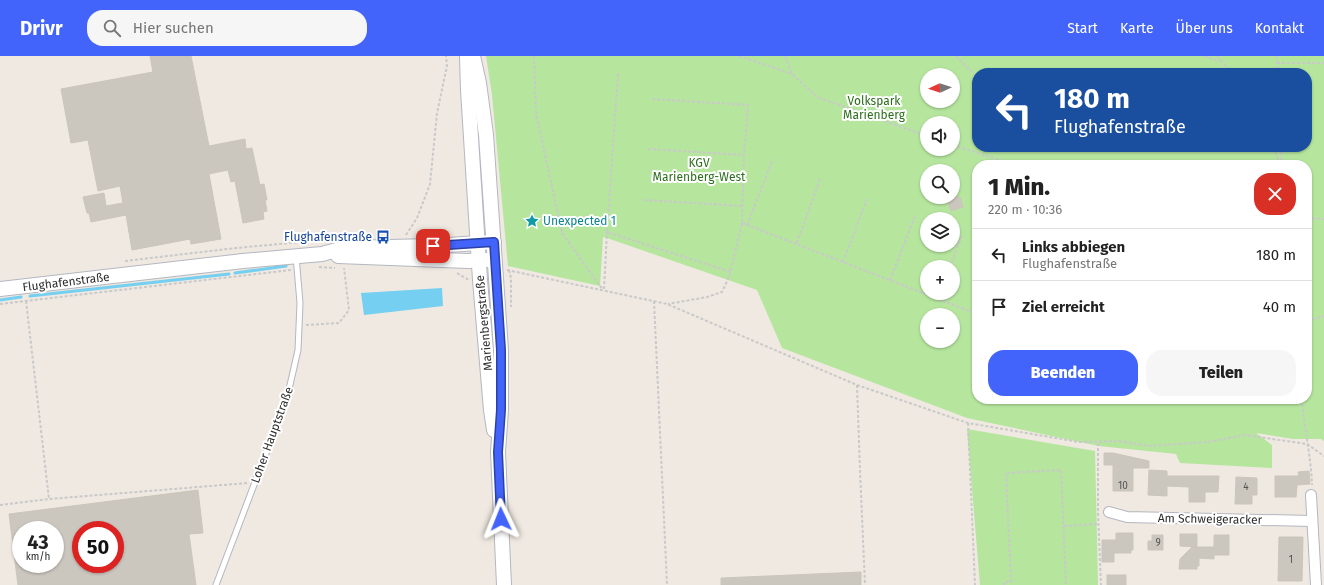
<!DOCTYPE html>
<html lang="de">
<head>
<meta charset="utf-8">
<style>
  body { margin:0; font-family:"Fira Sans",sans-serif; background:#f6f6f6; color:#222; height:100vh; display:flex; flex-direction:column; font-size:15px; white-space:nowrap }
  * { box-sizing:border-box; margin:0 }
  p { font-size:13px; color:#767676 }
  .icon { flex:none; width:22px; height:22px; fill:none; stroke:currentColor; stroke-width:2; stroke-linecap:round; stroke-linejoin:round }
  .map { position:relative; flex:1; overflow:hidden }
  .details { position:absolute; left:972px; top:104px; width:340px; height:244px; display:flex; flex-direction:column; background:#fff; border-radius:16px; box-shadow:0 1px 3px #0004 }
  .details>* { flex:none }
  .banner { position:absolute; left:972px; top:12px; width:340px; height:84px; border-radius:16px; box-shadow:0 1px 3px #0004; background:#1a4fa0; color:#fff; overflow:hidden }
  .needle { width:26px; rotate:266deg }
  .controls { position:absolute; left:920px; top:12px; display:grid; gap:8px }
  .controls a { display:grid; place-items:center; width:40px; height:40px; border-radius:50%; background:#fff; box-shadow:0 1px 3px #0004; font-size:20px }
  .speed { position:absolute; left:12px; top:465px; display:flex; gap:8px; font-size:20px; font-weight:700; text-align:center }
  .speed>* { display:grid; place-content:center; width:52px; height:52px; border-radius:50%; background:#fff; box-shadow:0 1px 3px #0004; line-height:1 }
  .speed small { font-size:10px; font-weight:400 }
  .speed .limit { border:6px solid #d22; background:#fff; color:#111 }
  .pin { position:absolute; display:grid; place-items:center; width:34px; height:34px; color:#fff; margin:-17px; border-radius:8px; box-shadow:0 2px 6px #0006 }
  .me { position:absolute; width:44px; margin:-22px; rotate:358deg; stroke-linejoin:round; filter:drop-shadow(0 0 3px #0008) }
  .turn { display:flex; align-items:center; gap:14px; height:84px; padding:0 16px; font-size:18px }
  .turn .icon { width:52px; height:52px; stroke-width:2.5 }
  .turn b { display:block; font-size:28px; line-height:34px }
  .round { display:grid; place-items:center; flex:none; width:42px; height:42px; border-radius:16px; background:#f6f6f6 }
  .summary { display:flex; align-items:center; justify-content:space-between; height:68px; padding:0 16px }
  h1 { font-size:24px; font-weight:800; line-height:30px }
  .action { display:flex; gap:8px; margin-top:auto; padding:8px 16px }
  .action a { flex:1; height:46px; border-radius:16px; background:#4264fb; color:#fff; font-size:16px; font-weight:800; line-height:46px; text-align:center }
  .action a+a { background:#f6f6f6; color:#222 }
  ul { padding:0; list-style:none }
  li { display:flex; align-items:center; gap:12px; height:52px; padding:0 16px; border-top:1px solid #e0e0e0 }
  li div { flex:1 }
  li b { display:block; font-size:15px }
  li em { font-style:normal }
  header { display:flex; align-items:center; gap:24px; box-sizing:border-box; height:56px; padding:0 20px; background:#4264fb; color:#fff }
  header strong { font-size:19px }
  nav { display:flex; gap:22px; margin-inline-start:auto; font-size:14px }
  .search { width:280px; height:36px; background:#f6f6f6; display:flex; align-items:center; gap:10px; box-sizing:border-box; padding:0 14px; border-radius:16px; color:#767676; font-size:15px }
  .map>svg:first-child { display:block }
</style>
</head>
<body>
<header>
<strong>Drivr</strong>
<div class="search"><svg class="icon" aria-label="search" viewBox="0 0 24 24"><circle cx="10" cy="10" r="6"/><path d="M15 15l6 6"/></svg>Hier suchen</div>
<nav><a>Start</a><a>Karte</a><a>Über uns</a><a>Kontakt</a></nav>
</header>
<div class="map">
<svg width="1324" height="529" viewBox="0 0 1324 529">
  <rect width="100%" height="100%" fill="#efe9e1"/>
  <g fill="#b6e59e" fill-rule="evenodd">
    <path d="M486,0H1324V385L1321,383H1293L1256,377L1272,389V412L1180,407L1176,398L1099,390L967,362L782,292L757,234L607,182L603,181L600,230L508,210L492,39ZM977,17H1307V91H977ZM927,19H953V45H927ZM927,67H953V93H927ZM977,109H1307V343H977ZM927,115H953V141H927ZM927,163H953V189H927ZM927,211H953V237H927ZM927,259H953V285H927Z"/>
    <path d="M967,373L1095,395L1098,529H980Z"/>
  </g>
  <path fill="#75cff0" d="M442,232L443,250L364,259L361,237Z"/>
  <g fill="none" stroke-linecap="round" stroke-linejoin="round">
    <g stroke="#75cff0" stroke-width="3">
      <path d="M235,217L286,210"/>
      <path d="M30,240L229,218"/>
      <path d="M0,244L21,241"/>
    </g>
  </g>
  <g fill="#cbc7bf" stroke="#cbc5ba" fill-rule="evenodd">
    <path d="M150,0H191L209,90L245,83L246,93L252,92L260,129L264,128L267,144H265L267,155L263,156L264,163L243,167L235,125L231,126L228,114L209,118L221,183L191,188L190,183L132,194L126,159L91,166L89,157H87L83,141L104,137L106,150L123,147L120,130L98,135L88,84L71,87L61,33L153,16Z"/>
    <path d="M946,141H960L963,151L951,155Z"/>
    <path d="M1104,397H1113L1149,405V412H1133V435H1113V409H1104Z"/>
    <path d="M1149,414L1167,415V420H1219L1218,436H1205V446H1189V431L1167,430V440L1148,439Z"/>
    <path d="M1309,415L1310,428L1297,429L1296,441H1275V420H1299L1298,416Z"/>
    <path d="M1236,421L1257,422V439H1252V448H1235Z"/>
    <path d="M198,434L203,477L189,478L196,529H18L9,458ZM21,474H55V508H21ZM81,474H115V508H81Z"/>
    <path d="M1116,477H1133V494H1131V497H1114V506H1102V484H1116Z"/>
    <path d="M1180,478H1197V491L1180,490Z"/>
    <path d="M1152,479H1163V494H1148V485H1152Z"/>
    <path d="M1214,479H1229V499H1214V503L1199,502V510H1197V513H1179L1180,503L1192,491H1214Z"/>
    <path d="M1279,481H1303L1302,525H1278Z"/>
    <path d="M861,516V529H721V522Z"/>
    <rect x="1107" y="519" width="19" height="10"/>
  </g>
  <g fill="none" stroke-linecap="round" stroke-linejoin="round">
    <g stroke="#b4b7c1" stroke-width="7">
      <path id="service" d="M216,529L287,342L298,294L300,247L296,200"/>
    </g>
    <g stroke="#b4b7c1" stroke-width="12">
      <g id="minor">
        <path d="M1311,439L1316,529"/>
        <path d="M1109,456L1127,461L1312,465"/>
      </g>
    </g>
    <g stroke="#b4b7c1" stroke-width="16">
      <g id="secondary">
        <path d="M473,0L479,27L486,79L501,294V354L498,396L504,529"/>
        <path d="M467,1L468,34L480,224L491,354L494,374"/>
        <path d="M338,200L468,205L487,204"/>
        <path d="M0,233L243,205L322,198L344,192L433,190L494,186"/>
      </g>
    </g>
    <g stroke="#c9c9c9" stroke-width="2" stroke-dasharray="3 2" stroke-linecap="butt">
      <path d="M534,0L536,57L562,177L603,234"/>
      <path d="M739,0L792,18"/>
      <path d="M785,0L792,18L817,41L927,80"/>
      <path d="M956,0L977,21"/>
      <path d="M1204,0L1219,5"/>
      <path d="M1217,0L1232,17"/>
      <path d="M1277,0L1278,17"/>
      <path d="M1277,7H1324"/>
      <path d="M618,18L607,176L731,216"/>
      <path d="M652,43L748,49L744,99"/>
      <path d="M953,89L1015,109"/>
      <path d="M1274,91L1280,109"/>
      <path d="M1281,91L1282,109"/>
      <path d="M648,93L744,99L742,167L729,221L722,236L707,241L668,248"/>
      <path d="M644,144L742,150"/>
      <path d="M1307,162L1324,163"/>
      <path d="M742,167L977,258"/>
      <path d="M747,169L773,103"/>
      <path d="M406,179L417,162L430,128L437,57L447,10L446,0"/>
      <path d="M797,187L820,123"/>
      <path d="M125,205L236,192L323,184"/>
      <path d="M843,206L867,143"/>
      <path d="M319,211L335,212"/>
      <path d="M950,211L962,179"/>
      <path d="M507,214L667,248L857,329L968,367L1079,386L1119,385L1149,390L1208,386L1245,379L1307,388L1324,400"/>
      <path d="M509,214L511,222V251"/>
      <path d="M457,217L469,224"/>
      <path d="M890,224L915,160"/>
      <path d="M604,233L607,176"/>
      <path d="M937,243L940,237"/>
      <path d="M26,245L49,443"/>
      <path d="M654,245L667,529"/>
      <path d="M0,248L291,214"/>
      <path d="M1307,265L1324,260"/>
      <path d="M306,269L339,267L349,254L344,212"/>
      <path d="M857,329L860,414L865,529"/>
      <path d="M1302,343C1304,372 1311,400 1312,429"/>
      <path d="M968,367L975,529"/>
      <path d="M1098,387V455"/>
      <path d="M0,449L49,443L248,427"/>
      <path d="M1098,457L1101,529"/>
      <path d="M1064,470L1099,468"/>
      <path d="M1004,529V526H1011L1006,417L1061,414L1066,529"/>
    </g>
    <use href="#service" stroke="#fff" stroke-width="5"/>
    <use href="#minor" stroke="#fff" stroke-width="10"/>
    <use href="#secondary" stroke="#fff" stroke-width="14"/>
  </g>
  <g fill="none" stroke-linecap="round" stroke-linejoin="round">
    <g stroke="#2b41a3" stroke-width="10">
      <path id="route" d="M433,190L494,186L501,294V354L498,396L501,463"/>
    </g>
    <use href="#route" stroke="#4264fb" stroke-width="7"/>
  </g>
  <defs>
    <g id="sight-bare" transform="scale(1.08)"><path d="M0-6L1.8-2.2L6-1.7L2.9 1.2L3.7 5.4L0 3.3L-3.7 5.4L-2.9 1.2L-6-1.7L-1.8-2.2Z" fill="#0f9aa8" stroke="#fff" stroke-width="2.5" paint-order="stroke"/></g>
    <g id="bus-bare" transform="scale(1.08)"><path d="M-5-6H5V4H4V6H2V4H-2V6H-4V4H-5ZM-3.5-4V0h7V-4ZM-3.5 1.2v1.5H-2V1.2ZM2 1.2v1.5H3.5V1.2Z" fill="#1a4fb4" stroke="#fff" stroke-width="2.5" paint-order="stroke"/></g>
  </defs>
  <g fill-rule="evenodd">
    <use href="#sight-bare" x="532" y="165"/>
    <use href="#bus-bare" x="383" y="181"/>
  </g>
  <g text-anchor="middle" stroke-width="4" stroke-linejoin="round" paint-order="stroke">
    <g font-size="10" fill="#555452">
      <text x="1123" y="433">10</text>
      <text x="1246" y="434">4</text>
      <text x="1158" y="490">9</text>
      <text x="1291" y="507">1</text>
    </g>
    <g font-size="12" fill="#2c6e1b" stroke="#fff">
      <text x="874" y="49">Volkspark<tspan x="874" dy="14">Marienberg</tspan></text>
      <text x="699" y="111">KGV<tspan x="699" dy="14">Marienberg-West</tspan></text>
    </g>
    <g font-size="12" fill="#0d838f" stroke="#fff" text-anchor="start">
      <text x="543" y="169">Unexpected 1</text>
    </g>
    <g font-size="12" fill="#164399" stroke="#fff" text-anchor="end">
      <text x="372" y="185">Flughafenstraße</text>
    </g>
    <g font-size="12" fill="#2e2e2e" stroke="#fff">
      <text transform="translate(66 226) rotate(-7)" y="4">Flughafenstraße</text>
      <text transform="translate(484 267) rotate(-95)" y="4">Marienbergstraße</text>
      <text transform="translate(272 379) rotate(-70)" y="4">Loher Hauptstraße</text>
      <text transform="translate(1210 463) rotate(1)" y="4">Am Schweigeracker</text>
    </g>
  </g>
</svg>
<div class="controls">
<a><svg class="needle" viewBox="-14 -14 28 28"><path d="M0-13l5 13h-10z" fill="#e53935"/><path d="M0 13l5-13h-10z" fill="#767676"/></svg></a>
<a><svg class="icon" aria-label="sound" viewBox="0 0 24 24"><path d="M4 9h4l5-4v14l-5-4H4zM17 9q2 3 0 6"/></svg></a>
<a><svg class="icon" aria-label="search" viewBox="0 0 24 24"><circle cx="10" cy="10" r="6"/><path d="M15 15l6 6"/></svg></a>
<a><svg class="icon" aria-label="layers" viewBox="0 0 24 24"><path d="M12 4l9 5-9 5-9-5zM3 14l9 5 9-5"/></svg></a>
<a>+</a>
<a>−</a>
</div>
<div class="speed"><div>43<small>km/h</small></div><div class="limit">50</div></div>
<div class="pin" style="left:433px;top:190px;background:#d93025"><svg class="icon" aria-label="arrive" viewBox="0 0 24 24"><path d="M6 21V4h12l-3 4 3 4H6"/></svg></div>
<svg class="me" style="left:501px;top:463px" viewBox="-20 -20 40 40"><path d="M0-17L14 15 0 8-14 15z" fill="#4264fb" stroke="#fff" stroke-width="4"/></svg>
<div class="banner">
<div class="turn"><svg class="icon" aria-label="left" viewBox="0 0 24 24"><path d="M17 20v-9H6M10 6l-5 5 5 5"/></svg><div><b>180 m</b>Flughafenstraße</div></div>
</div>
<section class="details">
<div class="summary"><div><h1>1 Min.</h1><p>220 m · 10:36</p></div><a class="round" style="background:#d93025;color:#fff"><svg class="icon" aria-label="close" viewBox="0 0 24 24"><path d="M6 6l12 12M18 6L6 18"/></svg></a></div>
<ul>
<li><svg class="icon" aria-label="left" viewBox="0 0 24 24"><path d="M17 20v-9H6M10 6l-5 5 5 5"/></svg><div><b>Links abbiegen</b><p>Flughafenstraße</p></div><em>180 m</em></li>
<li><svg class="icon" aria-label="arrive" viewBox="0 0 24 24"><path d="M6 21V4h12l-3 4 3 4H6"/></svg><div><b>Ziel erreicht</b></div><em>40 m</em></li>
</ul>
<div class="action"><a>Beenden</a><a>Teilen</a></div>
</section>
</div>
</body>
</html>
